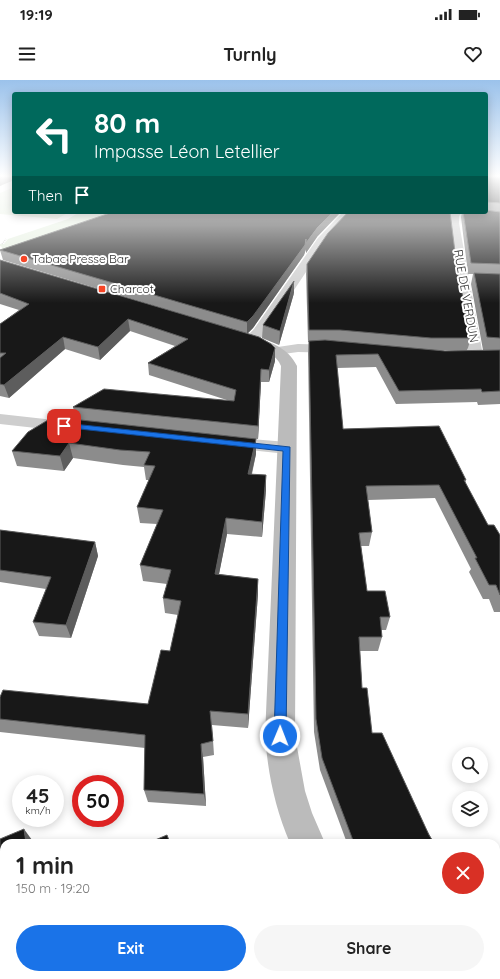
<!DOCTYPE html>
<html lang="en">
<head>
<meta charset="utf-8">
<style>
  body { margin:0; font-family:Quicksand,sans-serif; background:#f6f6f6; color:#222; height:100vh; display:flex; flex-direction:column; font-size:15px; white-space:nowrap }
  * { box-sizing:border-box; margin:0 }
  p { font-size:13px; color:#767676 }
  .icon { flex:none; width:22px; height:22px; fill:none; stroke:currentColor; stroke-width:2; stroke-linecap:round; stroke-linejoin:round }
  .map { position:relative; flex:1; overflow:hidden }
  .panel { position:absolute; left:0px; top:759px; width:500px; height:140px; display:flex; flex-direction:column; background:#fff; border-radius:12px 12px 0 0; box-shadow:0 2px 10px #0003 }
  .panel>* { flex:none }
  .guide { position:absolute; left:12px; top:12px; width:476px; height:122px; border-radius:4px; box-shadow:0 2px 10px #0003; background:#00695c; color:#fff; overflow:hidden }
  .fabs { position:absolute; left:452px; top:667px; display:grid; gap:8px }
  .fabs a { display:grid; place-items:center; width:36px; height:36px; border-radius:50%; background:#fff; box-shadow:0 2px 10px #0003; font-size:20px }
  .speed { position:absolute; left:12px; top:695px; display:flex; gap:8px; font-size:20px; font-weight:700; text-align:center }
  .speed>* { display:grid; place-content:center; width:52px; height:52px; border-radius:50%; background:#fff; box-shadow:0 2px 10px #0003; line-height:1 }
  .speed small { font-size:10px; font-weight:400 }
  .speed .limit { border:6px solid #d22; background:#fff; color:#111 }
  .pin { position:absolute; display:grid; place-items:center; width:34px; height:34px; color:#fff; margin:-17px; border-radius:8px; box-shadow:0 2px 6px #0006 }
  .me { position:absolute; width:44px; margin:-22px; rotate:1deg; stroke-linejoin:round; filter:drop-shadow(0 0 3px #0008) }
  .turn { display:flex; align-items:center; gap:14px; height:84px; padding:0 16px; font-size:18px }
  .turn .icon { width:52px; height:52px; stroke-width:2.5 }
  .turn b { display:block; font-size:28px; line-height:34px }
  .then { display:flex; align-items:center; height:38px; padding:0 16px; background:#0003; gap:8px; font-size:15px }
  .round { display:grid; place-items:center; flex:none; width:42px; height:42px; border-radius:21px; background:#f6f6f6 }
  .overview { display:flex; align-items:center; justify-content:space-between; height:68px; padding:0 16px }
  h1 { font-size:24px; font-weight:700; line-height:30px }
  .primary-button { display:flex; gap:8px; margin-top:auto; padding:8px 16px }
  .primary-button a { flex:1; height:46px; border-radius:24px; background:#1a73e8; color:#fff; font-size:16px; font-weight:700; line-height:46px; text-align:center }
  .primary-button a+a { background:#f6f6f6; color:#222 }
  .status { display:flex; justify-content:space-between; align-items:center; height:28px; padding:0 20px; background:#fff; direction:ltr }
  .status svg { height:11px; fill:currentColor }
  header { display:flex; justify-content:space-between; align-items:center; height:52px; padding:0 16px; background:#fff; font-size:18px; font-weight:700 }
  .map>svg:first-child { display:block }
</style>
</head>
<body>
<div class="status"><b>19:19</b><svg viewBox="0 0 49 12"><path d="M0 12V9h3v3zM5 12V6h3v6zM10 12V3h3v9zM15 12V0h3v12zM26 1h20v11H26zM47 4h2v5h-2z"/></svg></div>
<header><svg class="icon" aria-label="menu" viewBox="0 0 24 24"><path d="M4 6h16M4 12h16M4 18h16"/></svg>Turnly<svg class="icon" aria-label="heart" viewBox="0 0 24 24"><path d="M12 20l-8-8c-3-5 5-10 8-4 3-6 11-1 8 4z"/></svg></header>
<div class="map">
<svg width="500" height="899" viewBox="0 0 500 899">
  <rect width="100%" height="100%" fill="#fff"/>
  <g fill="#e4efde">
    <path d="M14,107V132H69L57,139L0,134V113Z"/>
    <path d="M80,132H119L0,172L2,167L0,166V164H4L8,159L68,139Z"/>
  </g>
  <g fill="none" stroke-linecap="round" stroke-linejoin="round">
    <path stroke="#cecece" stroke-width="1.5" stroke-dasharray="1 1" stroke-linecap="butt" d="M2,164L6,159"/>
    <g fill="#cecece" fill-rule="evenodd">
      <path d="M343,132H353L326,162L264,255C257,261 253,266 244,264L242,261L254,249L318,158Z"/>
      <path d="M452,132H462L459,136V143L482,270L486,276L483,279L478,281L473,279L468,270L449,143V136Z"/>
      <path d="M298,264L339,265L344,266L346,269L344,272L339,273L298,272L276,275L271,274L269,271L271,268Z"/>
      <path d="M0,334L72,342L78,343L81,347L78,351L72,352L0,344Z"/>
      <path d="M226,357L287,362L294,364L296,368L294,372L287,374L219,367L217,363L219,359Z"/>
      <path d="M133,895H179L177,899H131Z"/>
    </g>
    <g fill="#bbb" fill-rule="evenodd">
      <path d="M248,256C268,261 287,266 297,286L295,656L305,711L312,733L325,763H290C275,728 268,694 265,656L281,286C275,271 257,268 243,263L241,260L243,257Z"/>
      <path d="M349,895H389L391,899H351Z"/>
    </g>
  </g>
  <g fill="#8c8c8c">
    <path d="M486,97H500V324L478,325L477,322L396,324L376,287L337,288L343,349L466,400L465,403L488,445L500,455V532H494L489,519H483L469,492L471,489L435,418L368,420L372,452L369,466H361L367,511L390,537L386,550H381L382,557L378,571H360L362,608L372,653L434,763H347L320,690L314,652L308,273L309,262H308L306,194L307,184L450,133L457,188L471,258L467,271L431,270L445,271L498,270H483L471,204L473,194H468L461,137L462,132H486Z"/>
    <path d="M317,157L306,173V169L304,175L253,248L247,254L275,268V281L269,302H261L258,359H256V374L252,394L266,410L262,457L227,454L219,494L258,499V514L248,648L212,645L214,675L203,677L206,726L148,722L144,710L145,668L0,652V617L148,624L170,571L178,535L165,533L163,518L167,504L143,501L140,485L157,444L140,443L137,427L149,400H146L144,387L123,385L73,378L64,391L17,386L12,371L76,340L73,327L230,321L149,295L148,283L175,266L130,251L100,280L65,269L9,318L0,316V244L19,230L0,224V180L242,252L3,180L0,170Z"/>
    <path d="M294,213L279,265L262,258L263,245Z"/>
    <path d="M0,450L95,462L98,476L71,558L39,556L33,542L46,509L0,502Z"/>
    <path d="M407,895H496L500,899H409Z"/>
  </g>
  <g fill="#5d5d5d">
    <path d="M5,97H14V100L0,106V99Z"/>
    <path d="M333,132H341L317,157L306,173V163L318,147Z"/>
    <path d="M306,159V169L304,175L253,248L247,254V242Z"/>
    <path d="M294,201V213L279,265L280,251Z"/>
    <path d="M128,239L130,251L100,280L98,267Z"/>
    <path d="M63,257L65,269L9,318L4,305Z"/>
    <path d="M275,268V281L269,302V290Z"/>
    <path d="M261,289V302L258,359V346Z"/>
    <path d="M256,359V374L248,409V394Z"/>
    <path d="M69,363L73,378L64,391L60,376Z"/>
    <path d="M266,395V410L262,457V442Z"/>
    <path d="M226,438L227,454L216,509L215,494Z"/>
    <path d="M95,462L98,476L71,558L66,545Z"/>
    <path d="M258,499V514L248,648V634Z"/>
    <path d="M201,664L203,677L206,726L204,714Z"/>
    <path d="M24,749L32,760L33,763H26Z"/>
    <path d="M4,837V895H7L8,899H0V839Z"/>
  </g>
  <g fill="#181818" stroke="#5d5d5d">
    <path d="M0,97H5L0,99Z"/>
    <path d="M486,97H500V123L486,122Z"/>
    <path d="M486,130L500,132V184L471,183L463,132H486Z"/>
    <path d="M113,132H333L318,147L306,163V159L305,165L253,236L247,242L0,170Z"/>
    <path d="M348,132H450L457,188L471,258H431L340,250H309L307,184L328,153Z"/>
    <path d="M0,180L259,257L271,264L275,268L269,290L261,289L258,346L73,327L104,309L234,321L236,310L148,283L188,259L128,239L98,267L63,257L4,305L0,304V278L6,273H0V244L29,224L0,213Z"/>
    <path d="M474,193L500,194V258L487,257Z"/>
    <path d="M294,201L280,251L263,245Z"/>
    <path d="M325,260L445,271L500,270V311L482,312L481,309L399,311L378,274L336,275L343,349L439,346L466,400H464L488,445H494L500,455V515L496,505H489L475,478H477L439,405L366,406L372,452L359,453L367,511H385L390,537H380L382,557H359L362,608H367L372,653H382L429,755L434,763H354L322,678L316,639L309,261Z"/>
    <path d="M53,337L256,359L248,394L266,395L262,442L226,438L215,494L258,499L248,634L210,631L213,661L201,664L204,714L144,710L145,655L0,639V617L3,610L148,624L161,570L170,571L181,521L163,518L171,490L140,485L163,430L137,427L155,386L144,385L150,372L120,370L69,363L60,376L12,371L28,352Z"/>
    <path d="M0,450L95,462L66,545L33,542L51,497L0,490Z"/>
    <path d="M24,749L26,763H4V837L0,839V759Z"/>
    <path d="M167,755L170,763H148Z"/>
    <path d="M496,877L500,883V899H419L417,895H496Z"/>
    <path d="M239,895H315L317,899H241Z"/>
  </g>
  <linearGradient id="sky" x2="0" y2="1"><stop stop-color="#9bc2eb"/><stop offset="0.43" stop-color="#fff"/><stop offset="1" stop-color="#fff" stop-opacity="0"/></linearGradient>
  <rect width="500" height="223" fill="url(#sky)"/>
  <path fill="#1a73e8" stroke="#114b97" d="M64,343L290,367L286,656L284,661L280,662L276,661L274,656L283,371L61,347V344Z"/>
  <g fill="#f64526" stroke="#fff" stroke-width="1.5">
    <circle cx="24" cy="179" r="4"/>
    <rect x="98" y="205" width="8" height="8" rx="2"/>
  </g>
  <g text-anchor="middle" stroke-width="4" stroke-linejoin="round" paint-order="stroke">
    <g font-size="12" fill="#313131" stroke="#fff" text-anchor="start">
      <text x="32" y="183">Tabac Presse Bar</text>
      <text x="110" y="213">Charcot</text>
    </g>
    <g font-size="12" fill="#313131" stroke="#fff">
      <text transform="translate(466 216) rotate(80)" y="4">RUE DE VERDUN</text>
    </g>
  </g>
</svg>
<div class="fabs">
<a><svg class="icon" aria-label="search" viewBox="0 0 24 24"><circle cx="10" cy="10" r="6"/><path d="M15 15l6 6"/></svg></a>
<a><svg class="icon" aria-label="layers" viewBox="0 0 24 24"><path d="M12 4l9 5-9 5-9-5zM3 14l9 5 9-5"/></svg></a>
</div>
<div class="speed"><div>45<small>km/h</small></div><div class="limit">50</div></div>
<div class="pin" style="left:64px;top:346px;background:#d93025"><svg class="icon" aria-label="arrive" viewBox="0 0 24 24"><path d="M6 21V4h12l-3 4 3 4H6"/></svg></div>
<svg class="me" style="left:280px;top:656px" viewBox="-20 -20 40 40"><circle r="17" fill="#1a73e8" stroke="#fff" stroke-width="3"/><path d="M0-11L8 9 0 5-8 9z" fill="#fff"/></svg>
<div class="guide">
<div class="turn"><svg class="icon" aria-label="left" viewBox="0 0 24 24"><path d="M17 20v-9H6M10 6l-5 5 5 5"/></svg><div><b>80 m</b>Impasse Léon Letellier</div></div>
<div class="then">Then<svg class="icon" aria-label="arrive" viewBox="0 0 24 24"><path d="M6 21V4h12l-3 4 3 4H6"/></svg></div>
</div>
<section class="panel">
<div class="overview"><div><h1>1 min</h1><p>150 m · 19:20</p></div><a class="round" style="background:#d93025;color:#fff"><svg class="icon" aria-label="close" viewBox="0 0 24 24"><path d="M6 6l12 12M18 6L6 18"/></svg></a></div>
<div class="primary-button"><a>Exit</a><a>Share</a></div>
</section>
</div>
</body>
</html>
